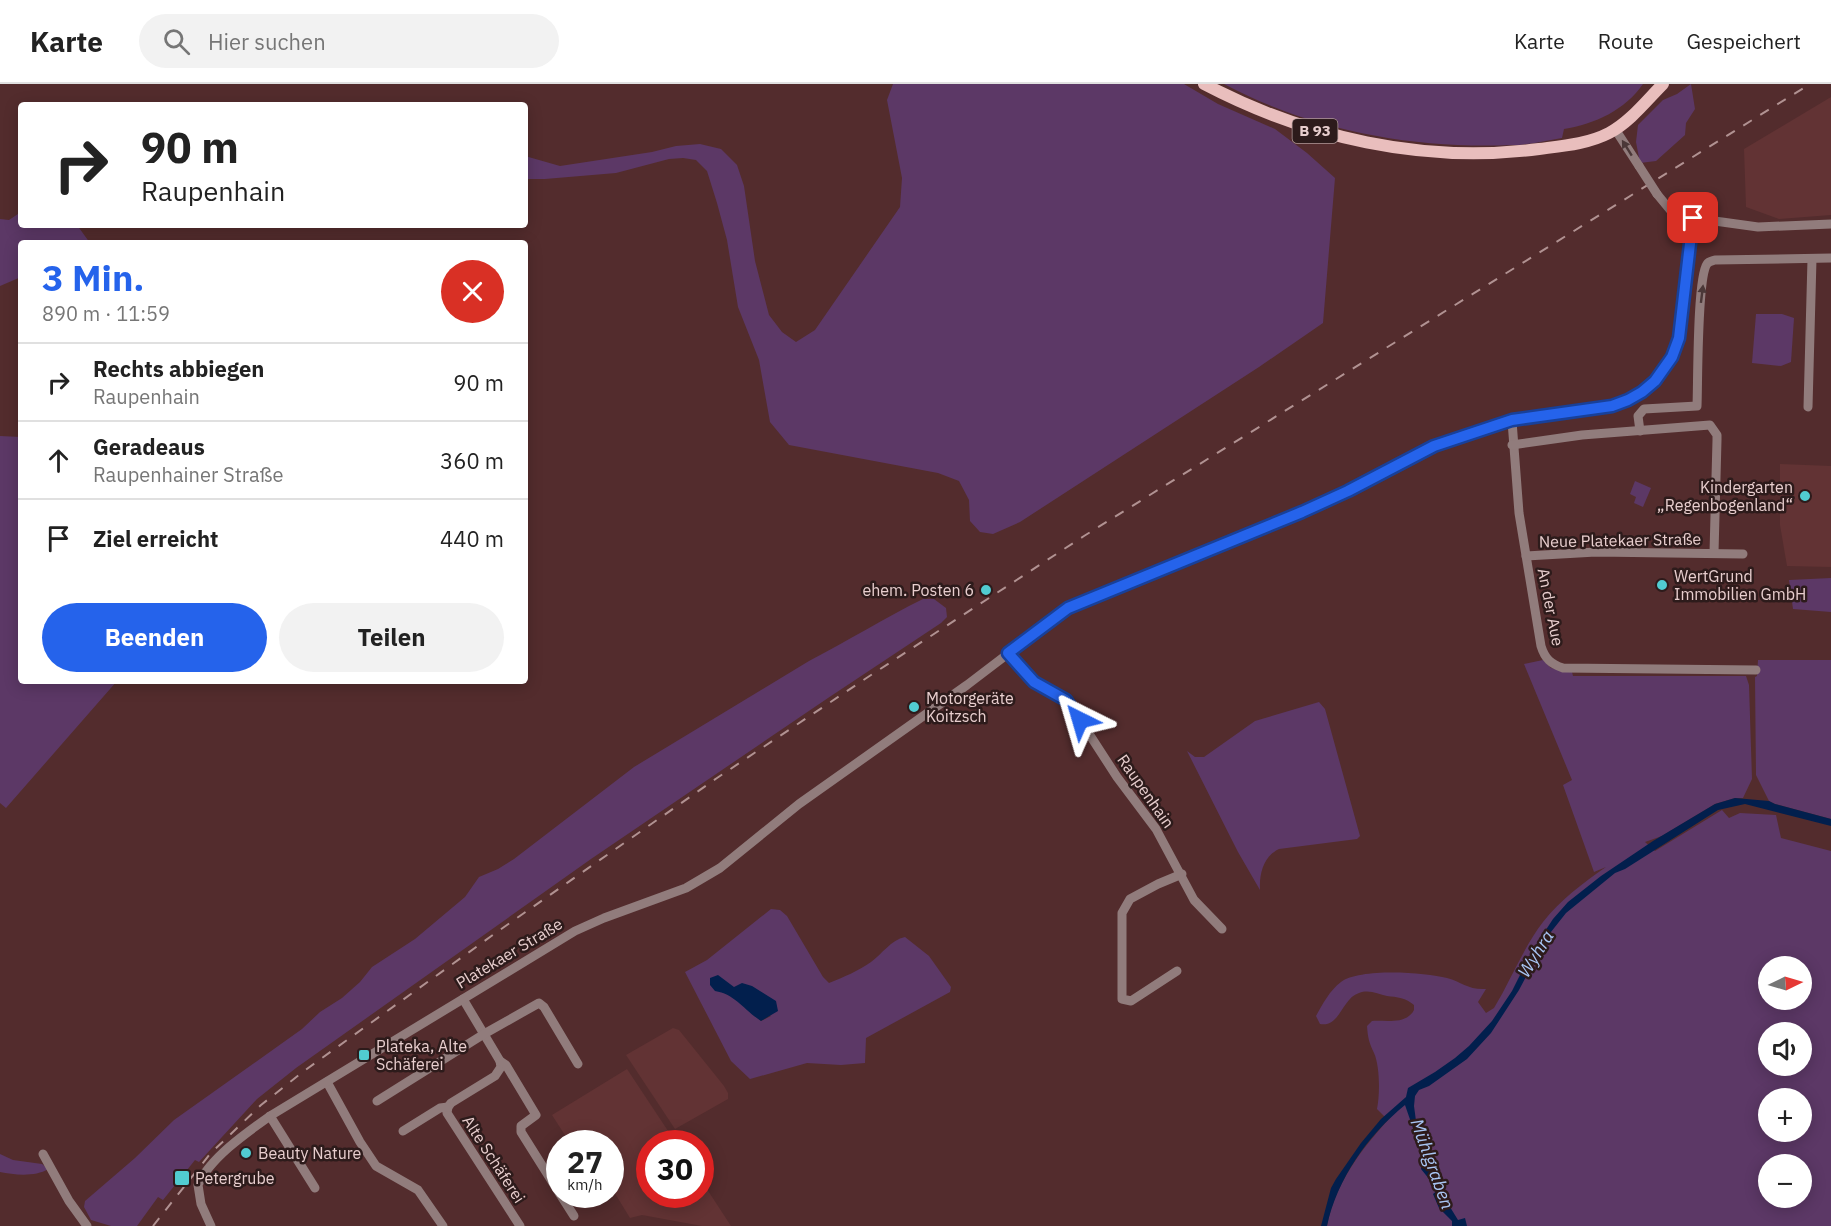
<!DOCTYPE html>
<html lang="de">
<head>
<meta charset="utf-8">
<style>
  body { margin:0; font-family:"IBM Plex Sans",sans-serif; background:#f2f2f2; color:#222; height:100vh; display:flex; flex-direction:column; font-size:22px; white-space:nowrap }
  * { box-sizing:border-box; margin:0 }
  p { font-size:20px; color:#767676 }
  .icon { flex:none; width:33px; height:33px; fill:none; stroke:currentColor; stroke-width:2; stroke-linecap:round; stroke-linejoin:round }
  .map { position:relative; flex:1; overflow:hidden }
  .drawer { position:absolute; left:18px; top:156px; width:510px; height:444px; display:flex; flex-direction:column; background:#fff; border-radius:6px; box-shadow:0 3px 15px #0003 }
  .drawer>* { flex:none }
  .hud { position:absolute; left:18px; top:18px; width:510px; height:126px; border-radius:6px; box-shadow:0 3px 15px #0003; background:#fff; color:#222; overflow:hidden }
  .needle { width:39px; rotate:85deg }
  .tools { position:absolute; left:1758px; top:872px; display:grid; gap:12px }
  .tools a { display:grid; place-items:center; width:54px; height:54px; border-radius:50%; background:#fff; box-shadow:0 3px 15px #0003; font-size:30px }
  .speed { position:absolute; left:546px; top:1046px; display:flex; gap:12px; font-size:30px; font-weight:700; text-align:center }
  .speed>* { display:grid; place-content:center; width:78px; height:78px; border-radius:50%; background:#fff; box-shadow:0 3px 15px #0003; line-height:1 }
  .speed small { font-size:15px; font-weight:400 }
  .speed .limit { border:9px solid #d22; background:#fff; color:#111 }
  .pin { position:absolute; display:grid; place-items:center; width:51px; height:51px; color:#fff; margin:-26px; border-radius:12px; box-shadow:0 3px 9px #0006 }
  .me { position:absolute; width:66px; margin:-33px; rotate:320deg; stroke-linejoin:round; filter:drop-shadow(0 0 4px #0008) }
  .turn { display:flex; align-items:center; gap:21px; height:126px; padding:0 24px; font-size:27px }
  .turn .icon { width:78px; height:78px; stroke-width:2.5 }
  .turn b { display:block; font-size:42px; line-height:51px }
  .round { display:grid; place-items:center; flex:none; width:63px; height:63px; border-radius:32px; background:#f2f2f2 }
  .overview { display:flex; align-items:center; justify-content:space-between; height:102px; padding:0 24px }
  h1 { font-size:36px; font-weight:700; line-height:45px; color:#2563eb }
  .action { display:flex; gap:12px; margin-top:auto; padding:12px 24px }
  .action a { flex:1; height:69px; border-radius:36px; background:#2563eb; color:#fff; font-size:24px; font-weight:700; line-height:69px; text-align:center }
  .action a+a { background:#f2f2f2; color:#222 }
  ul { padding:0; list-style:none }
  li { display:flex; align-items:center; gap:18px; height:78px; padding:0 24px; border-top:2px solid #e0e0e0 }
  li div { flex:1 }
  li b { display:block; font-size:22px }
  li em { font-style:normal }
  header { display:flex; align-items:center; gap:36px; box-sizing:border-box; height:84px; padding:0 30px; background:#fff; border-bottom:2px solid #e0e0e0 }
  header strong { font-size:28px }
  nav { display:flex; gap:33px; margin-inline-start:auto; font-size:21px }
  .search { width:420px; height:54px; background:#f2f2f2; display:flex; align-items:center; gap:15px; box-sizing:border-box; padding:0 21px; border-radius:33px; color:#767676; font-size:22px }
  .map>svg:first-child { display:block }
</style>
</head>
<body>
<header>
<strong>Karte</strong>
<div class="search"><svg class="icon" aria-label="search" viewBox="0 0 24 24"><circle cx="10" cy="10" r="6"/><path d="M15 15l6 6"/></svg>Hier suchen</div>
<nav><a>Karte</a><a>Route</a><a>Gespeichert</a></nav>
</header>
<div class="map">
<svg width="1831" height="1142" viewBox="0 0 1831 1142">
  <rect width="100%" height="100%" fill="#532c2d"/>
  <g fill="#623334">
    <path d="M1831,13V131L1779,135L1746,123L1744,65Z"/>
    <path d="M1780,380L1831,382V483L1787,482L1780,441Z"/>
    <path d="M673,944L679,946L724,1002L728,1009V1015L675,1045L626,971Z"/>
    <path d="M627,985L676,1059H650V1110H700L701,1096L731,1142H702L642,1131L630,1134L611,1103L610,1059H570L552,1031Z"/>
  </g>
  <g fill="#5c3866" fill-rule="evenodd">
    <path d="M893,0H1184L1218,20L1275,45L1307,69L1335,94L1323,239L1259,283L1020,438L993,450L980,448L970,437L969,416L959,397L938,389L789,361L770,338L759,276L738,223L727,156L717,119L707,87L696,76L683,74L669,75L616,89L545,95H525V72L560,82L652,68L676,62L700,60L721,65L737,81L744,102L755,177L769,231L782,248L796,258L815,246L900,123L902,94L887,16Z"/>
    <path d="M1224,0H1643C1625,26 1595,40 1564,45L1562,54C1545,57 1528,61 1512,61C1413,65 1312,47 1224,0Z"/>
    <path d="M1691,0L1695,25L1686,39L1685,51L1656,77L1640,79L1636,58L1638,41L1663,16L1677,10Z"/>
    <path d="M21,128V141H77L90,159H21V193L0,202V135L9,136Z"/>
    <path d="M1756,230H1782L1794,234L1791,278L1781,282L1752,279Z"/>
    <path d="M0,352L21,353V597H117L6,724L0,719Z"/>
    <path d="M1635,397L1651,404L1643,423L1634,419L1636,413L1630,410Z"/>
    <path d="M1831,494V528L1793,525L1789,496Z"/>
    <path d="M923,515H934L946,524L947,533L941,539L828,614L591,775L296,984L257,1015L199,1078L195,1076L163,1116L158,1113L137,1142H111L91,1136L84,1123L85,1117L135,1074L174,1036L302,945L320,928L342,914L360,898L372,883L415,855L465,813L479,793L498,785L514,775L634,683L809,577C848,557 884,534 923,515Z"/>
    <path d="M1543,576L1551,584L1572,588L1573,592H1746L1749,601L1752,695L1743,714H1735L1715,720L1662,752L1645,758L1655,767L1722,726L1729,734L1740,729L1776,731L1781,754L1831,767V1142H1327C1335,1100 1360,1067 1388,1036L1377,1025C1380,1011 1380,982 1374,969C1369,958 1368,955 1367,942L1372,937C1386,936 1406,941 1414,926V921C1406,914 1397,913 1387,912C1378,910 1369,905 1359,909C1342,914 1340,944 1320,940L1316,932C1322,921 1330,906 1341,898C1359,884 1424,888 1447,894C1462,898 1468,906 1486,905L1478,918L1486,929L1494,924C1511,896 1523,864 1543,838C1560,816 1583,799 1606,783L1594,788L1563,701L1572,696L1524,580ZM1768,882H1802V915H1768ZM1768,948H1802V981H1768ZM1768,1014H1802V1047H1768ZM1768,1080H1802V1113H1768Z"/>
    <path d="M1758,576H1831V735L1775,720L1769,717L1756,691L1755,593L1757,592Z"/>
    <path d="M1319,618L1325,625L1360,752L1357,755L1279,765C1264,772 1259,789 1260,806L1238,768L1187,667L1195,673H1204L1255,637Z"/>
    <path d="M771,825L780,826L787,832L823,893L829,899C844,893 858,887 871,878C882,870 891,856 905,853L929,872L951,903L950,908L866,954L865,979L841,981L807,979L750,995L731,977L685,888L707,876ZM735,904L771,932L761,937L735,914L724,909Z"/>
    <path d="M0,1070L13,1076L42,1080L48,1085C36,1093 14,1091 0,1088Z"/>
  </g>
  <g fill="#021f4d">
    <path d="M1735,714L1769,717L1775,720L1831,735V742L1745,720L1718,726L1625,785L1615,789L1566,829L1547,853L1519,906L1491,949L1467,975L1429,1002L1419,1006L1415,1012L1414,1022L1416,1037L1429,1073L1431,1074L1442,1099L1443,1120L1450,1123L1458,1136L1465,1134L1467,1142H1452V1137L1439,1124L1433,1110L1438,1106L1421,1085L1423,1073L1405,1021C1368,1051 1337,1095 1327,1142H1321L1331,1104L1336,1095L1361,1059L1381,1035L1406,1013L1408,1004L1435,988L1455,974L1469,962L1492,937L1512,907L1532,867L1553,835L1568,818L1601,792L1653,757L1715,720Z"/>
    <path d="M718,891L734,903L742,899L752,902L776,917L778,927L761,937C744,926 735,910 715,907L710,901V894Z"/>
  </g>
  <g fill="none" stroke-linecap="round" stroke-linejoin="round">
    <g stroke="#917c7c" stroke-width="9">
      <path d="M1615,45L1639,82"/>
      <path d="M1657,110L1671,127L1693,134L1758,143L1831,140"/>
      <path d="M1808,323L1812,175"/>
      <path d="M1512,337L1519,429L1541,562C1545,575 1551,580 1563,584L1756,586"/>
      <path d="M1640,347L1638,332L1644,325L1697,322C1698,299 1697,194 1707,180C1709,177 1712,177 1715,176L1831,174"/>
      <path d="M1512,361L1582,351L1710,341L1717,351V356L1714,469"/>
      <path d="M1526,472L1596,468L1743,470"/>
      <path d="M1008,569L1034,598L1066,616L1071,622L1117,693L1156,745L1194,816L1222,845"/>
      <path d="M1177,887L1131,917L1122,915V829L1130,815L1158,800L1182,790"/>
      <path d="M463,915L500,977L501,983L495,992L451,1019L448,1023L447,1029L520,1142"/>
      <path d="M500,977L506,981L536,1031L521,1042V1048L560,1110"/>
      <path d="M327,998L360,1058L376,1082L418,1106L443,1142"/>
      <path d="M377,1017L484,950L539,919L544,923L578,980"/>
      <path d="M270,1032L315,1104"/>
      <path d="M403,1047L440,1024L448,1023"/>
      <path d="M43,1070L69,1117L87,1142"/>
      <path d="M560,1110L574,1132"/>
      <path d="M211,1142L201,1120L198,1101C210,1074 246,1049 270,1032L575,847L604,834L686,804L720,784L799,720L967,601L1068,524L1302,428L1450,355L1512,337L1612,322L1628,316L1642,308L1655,297L1672,273L1679,254L1693,134"/>
    </g>
    <path stroke="#e9bebd" stroke-width="12" d="M1204,0C1307,54 1423,80 1539,65C1562,62 1588,60 1609,49C1630,38 1647,16 1663,0"/>
    <path stroke="#b19292" stroke-width="2" stroke-dasharray="10 10" stroke-linecap="butt" d="M153,1142L210,1070L261,1021L304,987L497,848L717,694L868,593L1084,452L1810,0"/>
    <path stroke="#917c7c" stroke-width="9" d="M1639,82L1657,110"/>
  </g>
  <defs><path id="oneway-solid" d="M-6-.8H1V-3.2L6.5 0L1 3.2V.8H-6Z" transform="scale(1.5)"/></defs>
  <g fill="#4b3838">
    <use href="#oneway-solid" transform="translate(1627 64) rotate(-122)"/>
    <use href="#oneway-solid" transform="translate(1702 210) rotate(-83)"/>
  </g>
  <g fill="none" stroke-linecap="round" stroke-linejoin="round">
    <g stroke="#184099" stroke-width="15">
      <path id="route" d="M1080,636L1066,616L1034,598L1008,569L1068,524L1302,428L1348,407L1434,362L1512,336L1612,322L1628,316L1642,308L1655,297L1672,273L1679,254L1693,134"/>
    </g>
    <use href="#route" stroke="#2563eb" stroke-width="10"/>
  </g>
  <g fill="#51ccd1" stroke="#2d1b1b" stroke-width="2">
    <circle cx="1805" cy="412" r="6"/>
    <circle cx="1662" cy="501" r="6"/>
    <circle cx="986" cy="506" r="6"/>
    <circle cx="914" cy="623" r="6"/>
    <rect x="358" y="965" width="12" height="12" rx="3"/>
    <circle cx="246" cy="1069" r="6"/>
    <rect x="174" y="1086" width="16" height="16" rx="3"/>
  </g>
  <g text-anchor="middle" stroke-width="5" stroke-linejoin="round" paint-order="stroke">
    <rect fill="#2d1b1b" stroke="#b09898" stroke-width="1.5" x="1292.5" y="35" width="45" height="24" rx="4.5"/>
    <g font-size="15" font-weight="bold" fill="#e8cece">
      <text x="1315" y="52">B 93</text>
    </g>
    <g font-size="16" fill="#e8cece" stroke="#2d1b1b" text-anchor="start">
      <text x="1793" y="409" text-anchor="end">Kindergarten<tspan x="1793" dy="18">„Regenbogenland“</tspan></text>
      <text x="1674" y="498">WertGrund<tspan x="1674" dy="18">Immobilien GmbH</tspan></text>
      <text x="974" y="512" text-anchor="end">ehem. Posten 6</text>
      <text x="926" y="620">Motorgeräte<tspan x="926" dy="18">Koitzsch</tspan></text>
      <text x="376" y="968">Plateka, Alte<tspan x="376" dy="18">Schäferei</tspan></text>
      <text x="258" y="1075">Beauty Nature</text>
      <text x="195" y="1100">Petergrube</text>
    </g>
    <g font-size="16" fill="#e8cece" stroke="#2d1b1b">
      <text transform="translate(1620 456) rotate(-1)" y="6">Neue Platekaer Straße</text>
      <text transform="translate(1551 523) rotate(79)" y="6">An der Aue</text>
      <text transform="translate(1146 707) rotate(55)" y="6">Raupenhain</text>
      <text transform="translate(509 869) rotate(-31)" y="6">Platekaer Straße</text>
      <text transform="translate(494 1075) rotate(57)" y="6">Alte Schäferei</text>
    </g>
    <g font-size="18" font-style="italic" fill="#a8c5f3" stroke="#2d1b1b">
      <text transform="translate(1536 870) rotate(-58)" y="6">Wyhra</text>
      <text transform="translate(1432 1080) rotate(70)" y="6">Mühlgraben</text>
    </g>
  </g>
</svg>
<div class="tools">
<a><svg class="needle" viewBox="-14 -14 28 28"><path d="M0-13l5 13h-10z" fill="#e53935"/><path d="M0 13l5-13h-10z" fill="#767676"/></svg></a>
<a><svg class="icon" aria-label="sound" viewBox="0 0 24 24"><path d="M4 9h4l5-4v14l-5-4H4zM17 9q2 3 0 6"/></svg></a>
<a>+</a>
<a>−</a>
</div>
<div class="speed"><div>27<small>km/h</small></div><div class="limit">30</div></div>
<div class="pin" style="left:1693px;top:134px;background:#d93025"><svg class="icon" aria-label="arrive" viewBox="0 0 24 24"><path d="M6 21V4h12l-3 4 3 4H6"/></svg></div>
<svg class="me" style="left:1080px;top:636px" viewBox="-20 -20 40 40"><path d="M0-17L14 15 0 8-14 15z" fill="#2563eb" stroke="#fff" stroke-width="4"/></svg>
<div class="hud">
<div class="turn"><svg class="icon" aria-label="right" viewBox="0 0 24 24"><path d="M7 20v-9h11M14 6l5 5-5 5"/></svg><div><b>90 m</b>Raupenhain</div></div>
</div>
<section class="drawer">
<div class="overview"><div><h1>3 Min.</h1><p>890 m · 11:59</p></div><a class="round" style="background:#d93025;color:#fff"><svg class="icon" aria-label="close" viewBox="0 0 24 24"><path d="M6 6l12 12M18 6L6 18"/></svg></a></div>
<ul>
<li><svg class="icon" aria-label="right" viewBox="0 0 24 24"><path d="M7 20v-9h11M14 6l5 5-5 5"/></svg><div><b>Rechts abbiegen</b><p>Raupenhain</p></div><em>90 m</em></li>
<li><svg class="icon" aria-label="ahead" viewBox="0 0 24 24"><path d="M12 20V5M6 11l6-6 6 6"/></svg><div><b>Geradeaus</b><p>Raupenhainer Straße</p></div><em>360 m</em></li>
<li><svg class="icon" aria-label="arrive" viewBox="0 0 24 24"><path d="M6 21V4h12l-3 4 3 4H6"/></svg><div><b>Ziel erreicht</b></div><em>440 m</em></li>
</ul>
<div class="action"><a>Beenden</a><a>Teilen</a></div>
</section>
</div>
</body>
</html>
